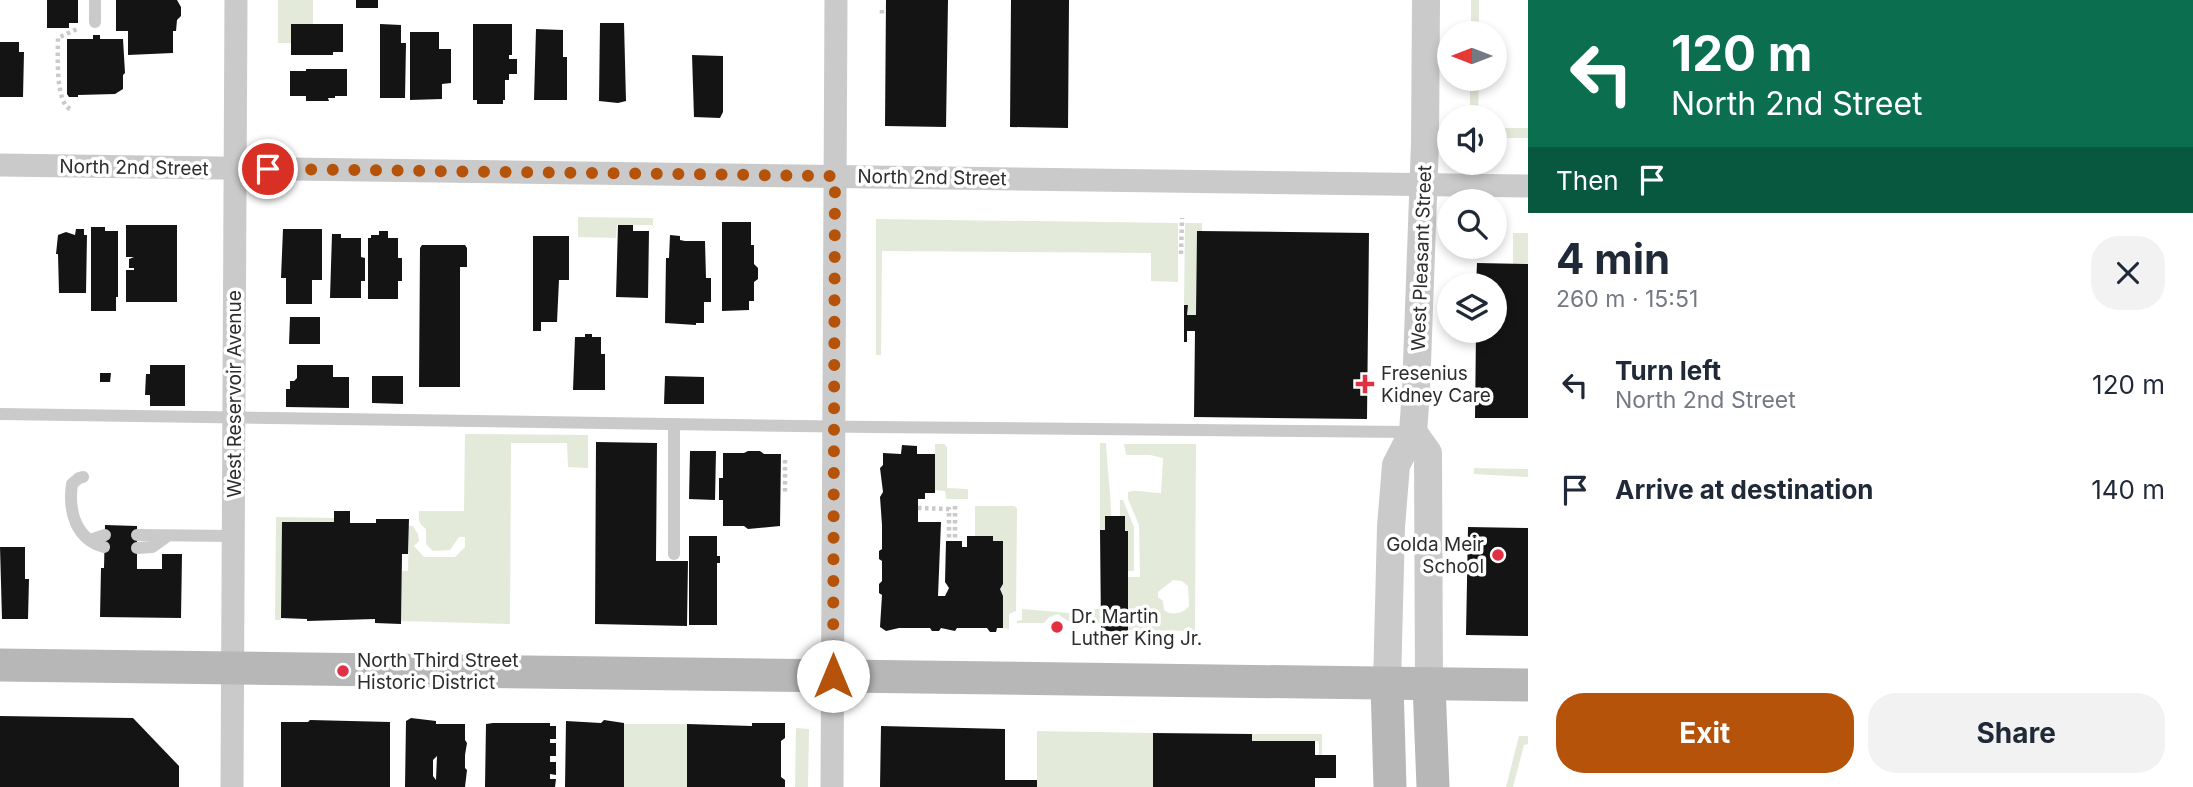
<!DOCTYPE html>
<html lang="en">
<head>
<meta charset="utf-8">
<style>
  body { margin:0; font-family:Inter,sans-serif; background:#f2f2f3; color:#1f2937; height:100vh; display:flex; flex-direction:column; font-size:26px; white-space:nowrap }
  * { box-sizing:border-box; margin:0 }
  p { font-size:23px; color:#747a83 }
  .icon { flex:none; width:38px; height:38px; fill:none; stroke:currentColor; stroke-width:2; stroke-linecap:round; stroke-linejoin:round }
  .map { position:relative; flex:1; overflow:hidden }
  .drawer { display:flex; flex-direction:column; background:#fff; width:665px }
  .drawer>* { flex:none }
  .guide { background:#0b6e4f; color:#fff; overflow:hidden }
  .needle { width:46px; rotate:270deg }
  .fabs { position:absolute; left:1437px; top:21px; display:grid; gap:14px }
  .fabs a { display:grid; place-items:center; width:70px; height:70px; border-radius:50%; background:#fff; box-shadow:0 4px 10px #0003; font-size:35px }
  .pin { position:absolute; display:grid; place-items:center; width:60px; height:60px; color:#fff; margin:-30px; border:4px solid #fff; border-radius:50%; box-shadow:0 2px 7px #0007 }
  .me { position:absolute; width:77px; margin:-38px; rotate:0deg; stroke-linejoin:round; filter:drop-shadow(0 0 5px #0008) }
  .turn { display:flex; align-items:center; gap:24px; height:147px; padding:0 28px; font-size:32px }
  .turn .icon { width:91px; height:91px; stroke-width:2.5 }
  .turn b { display:block; font-size:49px; line-height:60px }
  .then { display:flex; align-items:center; height:66px; padding:0 28px; background:#0003; gap:14px; font-size:26px }
  .round { display:grid; place-items:center; flex:none; width:74px; height:74px; border-radius:28px; background:#f2f2f3 }
  .summary { display:flex; align-items:center; justify-content:space-between; height:119px; padding:0 28px }
  h1 { font-size:42px; font-weight:700; line-height:52px }
  .primary-button { display:flex; gap:14px; margin-top:auto; padding:14px 28px }
  .primary-button a { flex:1; height:80px; border-radius:28px; background:#b45309; color:#fff; font-size:28px; font-weight:700; line-height:80px; text-align:center }
  .primary-button a+a { background:#f2f2f3; color:#1f2937 }
  ul { padding:0; list-style:none }
  li { display:flex; align-items:center; gap:21px; height:105px; padding:0 28px }
  li div { flex:1 }
  li b { display:block; font-size:26px }
  li em { font-style:normal }
  main { display:flex; flex:1; min-height:0 }
  .map>svg:first-child { display:block }
</style>
</head>
<body>
<main>
<div class="map">
<svg width="1528" height="787" viewBox="0 0 1528 787">
  <rect width="100%" height="100%" fill="#fff"/>
  <g fill="#e3eada" fill-rule="evenodd">
    <path d="M278,0H313V24H291V43H278Z"/>
    <rect x="1471" y="0" width="8" height="33"/>
    <path d="M1470,79H1479L1478,117H1470Z"/>
    <rect x="1495" y="128" width="33" height="10"/>
    <path d="M578,217L653,218V225H617L616,238L578,237Z"/>
    <path d="M876,219L1178,223V282L1151,281V253L882,251L881,355H876Z"/>
    <path d="M1185,223H1202V232H1197L1196,315H1187L1188,305H1184Z"/>
    <rect x="1513" y="233" width="15" height="31"/>
    <path d="M465,434L588,435V468L568,467L567,443H511L510,624L401,621L402,571H408L409,526H413L418,534L419,541L414,546L424,557H455L465,547V537H459L450,550L433,551L426,544V529C417,522 419,520 419,511H464Z"/>
    <path d="M1100,443H1106C1107,468 1111,492 1111,516L1105,517V530H1100Z"/>
    <path d="M935,444H944L947,447V488L968,489V499H946L945,491L935,490Z"/>
    <path d="M1124,444H1196L1195,631L1128,630V577H1140L1139,525L1128,499V492C1135,489 1151,493 1161,493L1163,458L1150,455H1126ZM1173,580L1182,581L1188,586L1189,606C1183,614 1171,616 1164,610L1163,601L1158,597V592Z"/>
    <path d="M1474,468L1528,469V477L1474,474Z"/>
    <path d="M1120,500H1123L1134,527V571H1128V532L1125,531L1120,516Z"/>
    <path d="M975,506H1014L1017,508L1016,611L1009,614V629L1003,628V596L1000,589L1003,584V541H993V536H975Z"/>
    <path d="M276,517L334,518V522H282L281,620H275Z"/>
    <path d="M1022,609L1069,613L1070,609H1101V623H1071L1058,614L1049,617L1044,623H1017V621L1022,620Z"/>
    <rect x="624" y="724" width="63" height="63"/>
    <path d="M796,728L809,729L808,787H795Z"/>
    <path d="M1037,731L1153,733V787H1037Z"/>
    <path d="M1252,734H1322V755H1319V741H1252Z"/>
    <path d="M1519,736H1528V744L1524,745L1513,787H1506Z"/>
  </g>
  <g fill="#141414" fill-rule="evenodd">
    <path d="M47,0H78V23H69V28H47Z"/>
    <path d="M116,0H177L181,7V16L177,20L176,31H173V53L128,55V31H116Z"/>
    <rect x="356" y="0" width="22" height="8"/>
    <path d="M886,0H948L946,127L885,126Z"/>
    <path d="M1011,0H1069L1068,128L1010,127Z"/>
    <path d="M600,23H624L626,101L618,103L599,101Z"/>
    <path d="M291,24H343V52H333V55H291Z"/>
    <path d="M380,24L401,25V43H406L405,98H380Z"/>
    <path d="M473,24H512V55H509V59H517V74H509V80H505V100H503V104H477V100H473Z"/>
    <path d="M536,29L563,30V57H567V100H534Z"/>
    <path d="M410,32H439V49H451V83L442,84V99L410,100Z"/>
    <path d="M93,35H100V39H123L125,73L123,75V89L115,94L78,95V97H69L67,94V39H93Z"/>
    <path d="M0,42H19V52H24L23,97H0Z"/>
    <path d="M692,55L723,56V112L720,118L694,117Z"/>
    <path d="M306,69H347V96H335V98H328L329,101H306V96H290V71H306Z"/>
    <path d="M722,222H751V245H754V264L758,268V279L754,282V301H749V310L722,311Z"/>
    <path d="M126,225H177V302H126V270H134V268H129V259L134,257H126Z"/>
    <path d="M618,225H633V231H649L648,298L616,297Z"/>
    <path d="M91,227H105V231H118V297H116V311H91Z"/>
    <path d="M76,229H84V235H87L86,293H59L58,254H56L58,235L66,232L75,235Z"/>
    <path d="M283,229H322V280H312V304H286V278H281Z"/>
    <path d="M379,231H388V238H398V258H402V281H398V299H368V238H371V235H379Z"/>
    <path d="M1197,231L1369,233L1367,419L1194,417L1195,331H1187V342H1184V305H1188L1187,315H1196Z"/>
    <path d="M332,234H341V238H361V257L365,258V281H361V298H330Z"/>
    <path d="M670,235L680,236V240L685,241H705L706,278H711V302H704V323H696V325L665,323L666,258H669Z"/>
    <path d="M533,236H569V280H559L557,322H541V331H533Z"/>
    <path d="M422,245H465L467,248V267H460V387H419L420,248Z"/>
    <path d="M1477,263L1528,264V418H1475L1476,331H1494V285H1476Z"/>
    <path d="M290,317H320V344H289Z"/>
    <path d="M585,334H592V337H601V354H605V390H573L575,337H585Z"/>
    <path d="M150,365H185V406H150V395H145L146,374H150Z"/>
    <path d="M297,365H333V377H349V408L286,407V389H290V381H294L297,378Z"/>
    <path d="M100,373H111L110,382H100Z"/>
    <path d="M372,376H403V404L372,403Z"/>
    <path d="M665,376L704,377V404H664Z"/>
    <path d="M596,442L657,443L656,561H688L687,626L595,624Z"/>
    <path d="M902,445L917,446V454H935V493H925V499H918V522H941L938,596H945L949,588L945,582L946,541H962V547H967V536H993V541H1003V584L1000,589L1003,596V628H997L996,632H990L987,628H957L955,631L941,628L939,631H932L930,628H899L886,631L880,627L882,595L879,593V584L882,581V561L879,559V551L882,549V525L880,497L883,492L880,468L883,465V453L901,454Z"/>
    <path d="M690,451H716L715,500L689,499Z"/>
    <path d="M748,451H760L764,454H781L780,526L748,529L744,526H723V500H719V478H723V453H744Z"/>
    <path d="M334,511H350V523H376V519H409L408,554H402L401,624L375,623V619L307,621V619L281,618L282,522H334Z"/>
    <path d="M1105,516H1125V531H1128V630L1124,633L1101,630L1100,530H1105Z"/>
    <path d="M105,525L137,526V569H162V554H182L181,618L100,617L101,568H104Z"/>
    <path d="M1468,527L1528,528V636L1466,635Z"/>
    <path d="M689,536H717V556H720V563H717V625H689Z"/>
    <path d="M0,547H25V579H29L28,619H2Z"/>
    <path d="M0,716L133,718L179,766V787H0Z"/>
    <path d="M411,718L436,721V724H465V740L467,743L465,755V768L467,770L465,787H405L406,721ZM437,756L436,780L433,776V760Z"/>
    <path d="M310,720L390,722V787H281V722H308Z"/>
    <path d="M604,720L624,723V787H565L566,721L601,723Z"/>
    <path d="M493,723H550V726H556V739H550V743H556V756H550V762H556V775L550,774V779H556L555,787H485L486,724Z"/>
    <path d="M752,723H785V738L781,741V777L785,780V787H687V724L752,726Z"/>
    <path d="M881,726L1005,729V780H1037V787H880Z"/>
    <path d="M1153,733L1252,734V741H1315V755H1336V778H1315V787H1153Z"/>
  </g>
  <g fill="none" stroke-linecap="round" stroke-linejoin="round">
    <g stroke="#cacaca" stroke-width="4.5" stroke-dasharray="3.5 3.5" stroke-linecap="butt">
      <path d="M882,10V17"/>
      <path d="M70,109C55,101 58,54 58,38L79,28"/>
      <path d="M1181,254L1182,218"/>
      <path d="M785,460V493"/>
      <path d="M955,506V541"/>
      <path d="M918,508L949,509V541"/>
    </g>
    <g stroke="#cacaca" stroke-width="12">
      <path d="M95,0V22"/>
      <path d="M0,414L870,427L1413,432"/>
      <path d="M83,477L79,478L72,484C68,512 76,539 104,547"/>
      <path d="M137,535L233,536"/>
      <path d="M90,540L105,535"/>
      <path d="M137,548L152,547L166,537"/>
      <path d="M674,554V425"/>
    </g>
    <g stroke="#cacaca" stroke-width="23">
      <path d="M0,165L1528,186"/>
      <path d="M232,787L236,0"/>
      <path d="M832,787L836,0"/>
    </g>
    <g stroke="#cacaca" stroke-width="28">
      <path d="M1413,432L1428,453L1429,684"/>
      <path d="M1387,684L1391,527L1396,465L1413,432L1416,391L1425,142L1426,0"/>
    </g>
    <g stroke="#b7b7b7" stroke-width="33">
      <path d="M0,665L1528,685"/>
      <path d="M1387,684L1390,787"/>
      <path d="M1429,684L1433,787"/>
    </g>
  </g>
  <g fill="none" stroke-linecap="round" stroke-linejoin="round">
    <path stroke="#b45309" stroke-width="12" stroke-dasharray="0 21.6" d="M268,169L835,176L833,676"/>
  </g>
  <g fill="#e23043" stroke="#fff" stroke-width="2.5">
    <path d="M1361.5 373.5h7v7h7v7h-7v7h-7v-7h-7v-7h7z"/>
    <circle cx="1498" cy="555" r="7"/>
    <circle cx="1057" cy="627" r="7"/>
    <circle cx="343" cy="671" r="7"/>
  </g>
  <g text-anchor="middle" stroke-width="7" stroke-linejoin="round" paint-order="stroke">
    <g font-size="19" fill="#2d2d2d" stroke="#fff">
      <text transform="translate(134 167) rotate(1)" y="7">North 2nd Street</text>
      <text transform="translate(932 177) rotate(1)" y="7">North 2nd Street</text>
      <text transform="translate(1421 258) rotate(-88)" y="7">West Pleasant Street</text>
      <text transform="translate(234 394) rotate(-90)" y="7">West Reservoir Avenue</text>
    </g>
    <g font-size="19" fill="#2d2d2d" stroke="#fff" text-anchor="start">
      <text x="1381" y="380">Fresenius<tspan x="1381" dy="22">Kidney Care</tspan></text>
      <text x="1484" y="551" text-anchor="end">Golda Meir<tspan x="1484" dy="22">School</tspan></text>
      <text x="1071" y="623">Dr. Martin<tspan x="1071" dy="22">Luther King Jr.</tspan></text>
      <text x="357" y="667">North Third Street<tspan x="357" dy="22">Historic District</tspan></text>
    </g>
  </g>
</svg>
<div class="fabs">
<a><svg class="needle" viewBox="-14 -14 28 28"><path d="M0-13l5 13h-10z" fill="#e53935"/><path d="M0 13l5-13h-10z" fill="#747a83"/></svg></a>
<a><svg class="icon" aria-label="sound" viewBox="0 0 24 24"><path d="M4 9h4l5-4v14l-5-4H4zM17 9q2 3 0 6"/></svg></a>
<a><svg class="icon" aria-label="search" viewBox="0 0 24 24"><circle cx="10" cy="10" r="6"/><path d="M15 15l6 6"/></svg></a>
<a><svg class="icon" aria-label="layers" viewBox="0 0 24 24"><path d="M12 4l9 5-9 5-9-5zM3 14l9 5 9-5"/></svg></a>
</div>
<div class="pin" style="left:268px;top:169px;background:#d93025"><svg class="icon" aria-label="arrive" viewBox="0 0 24 24"><path d="M6 21V4h12l-3 4 3 4H6"/></svg></div>
<svg class="me" style="left:833px;top:676px" viewBox="-20 -20 40 40"><circle r="19" fill="#fff"/><path d="M0-13L10 11 0 6-10 11z" fill="#b45309"/></svg>
</div>
<section class="drawer">
<div class="guide">
<div class="turn"><svg class="icon" aria-label="left" viewBox="0 0 24 24"><path d="M17 20v-9H6M10 6l-5 5 5 5"/></svg><div><b>120 m</b>North 2nd Street</div></div>
<div class="then">Then<svg class="icon" aria-label="arrive" viewBox="0 0 24 24"><path d="M6 21V4h12l-3 4 3 4H6"/></svg></div>
</div>
<div class="summary"><div><h1>4 min</h1><p>260 m · 15:51</p></div><a class="round"><svg class="icon" aria-label="close" viewBox="0 0 24 24"><path d="M6 6l12 12M18 6L6 18"/></svg></a></div>
<ul>
<li><svg class="icon" aria-label="left" viewBox="0 0 24 24"><path d="M17 20v-9H6M10 6l-5 5 5 5"/></svg><div><b>Turn left</b><p>North 2nd Street</p></div><em>120 m</em></li>
<li><svg class="icon" aria-label="arrive" viewBox="0 0 24 24"><path d="M6 21V4h12l-3 4 3 4H6"/></svg><div><b>Arrive at destination</b></div><em>140 m</em></li>
</ul>
<div class="primary-button"><a>Exit</a><a>Share</a></div>
</section>
</main>
</body>
</html>
